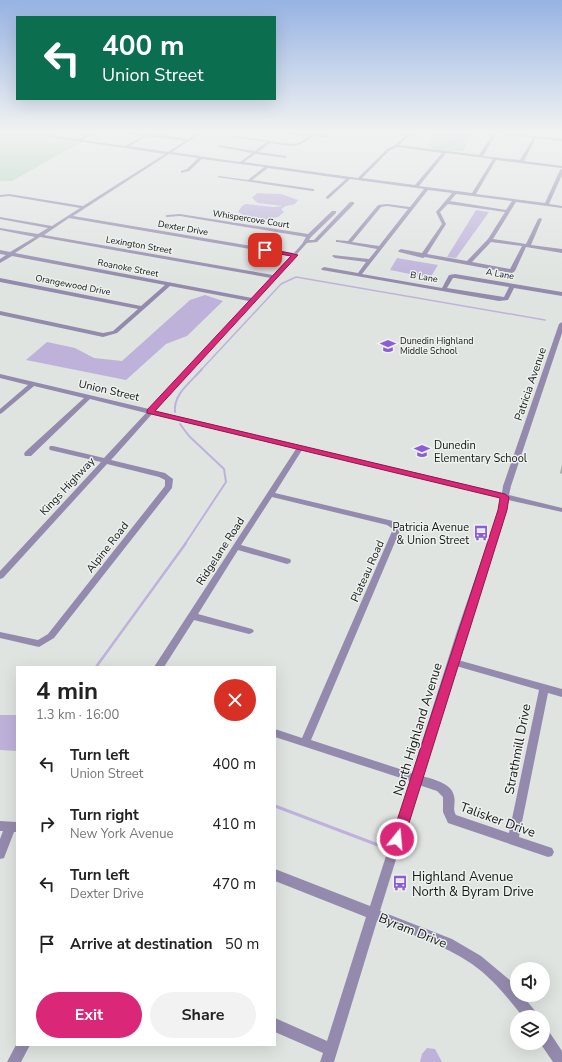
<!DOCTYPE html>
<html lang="en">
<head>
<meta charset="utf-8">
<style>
  body { margin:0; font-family:"Nunito Sans",sans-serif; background:#f2f2f2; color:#222; height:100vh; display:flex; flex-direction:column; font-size:15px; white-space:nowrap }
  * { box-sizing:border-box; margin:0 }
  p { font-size:13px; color:#767676 }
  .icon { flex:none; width:22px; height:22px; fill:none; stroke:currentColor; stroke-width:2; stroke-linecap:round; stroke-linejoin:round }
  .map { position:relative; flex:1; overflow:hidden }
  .side { position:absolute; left:16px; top:666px; width:260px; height:380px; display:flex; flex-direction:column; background:#fff; border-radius:0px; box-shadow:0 4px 16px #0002 }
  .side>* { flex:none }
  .hud { position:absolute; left:16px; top:16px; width:260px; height:84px; border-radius:0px; box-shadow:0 4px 16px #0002; background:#0b6e4f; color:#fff; overflow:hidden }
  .buttons { position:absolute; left:510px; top:962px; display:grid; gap:8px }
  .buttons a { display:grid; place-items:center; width:40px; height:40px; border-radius:50%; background:#fff; box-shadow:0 4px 16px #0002; font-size:20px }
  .pin { position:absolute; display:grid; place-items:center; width:34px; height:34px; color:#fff; margin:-17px; border-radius:8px; box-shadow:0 2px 6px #0006 }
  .me { position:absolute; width:44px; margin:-22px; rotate:17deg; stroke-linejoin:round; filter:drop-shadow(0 0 3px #0008) }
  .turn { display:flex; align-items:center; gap:14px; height:84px; padding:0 20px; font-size:18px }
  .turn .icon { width:52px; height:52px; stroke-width:2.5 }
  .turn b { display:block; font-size:28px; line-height:34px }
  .round { display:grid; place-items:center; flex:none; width:42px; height:42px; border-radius:21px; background:#f2f2f2 }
  .overview { display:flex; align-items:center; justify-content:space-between; height:68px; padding:0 20px }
  h1 { font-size:24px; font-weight:700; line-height:30px }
  .primary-button { display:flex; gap:8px; margin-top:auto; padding:8px 20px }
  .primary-button a { flex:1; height:46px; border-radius:24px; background:#db2777; color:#fff; font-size:16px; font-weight:700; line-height:46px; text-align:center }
  .primary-button a+a { background:#f2f2f2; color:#222 }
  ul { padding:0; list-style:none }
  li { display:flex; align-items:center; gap:12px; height:60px; padding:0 20px }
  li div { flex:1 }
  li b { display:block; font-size:15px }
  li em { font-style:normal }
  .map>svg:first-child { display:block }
</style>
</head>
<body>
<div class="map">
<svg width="562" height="1062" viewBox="0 0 562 1062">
  <rect width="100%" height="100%" fill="#e0e4e1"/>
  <g fill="#b3d2c0">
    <path d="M0,132H12L83,141L12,181H0Z"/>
    <path d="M440,132H457L451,137L464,141L473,132H477L468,142L463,151C452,151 437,153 428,146L432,138Z"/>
  </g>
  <g fill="#beb2db">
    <path d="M457,132H473L460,144L448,145L446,142Z"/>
    <path d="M257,193L281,194L298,200L295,204L286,206L281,209L284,212L278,217L254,222L248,219H242V214L238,212L242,206L246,204L273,207L283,206L258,203L252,198Z"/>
    <path d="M476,210L489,212L456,258L447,257Z"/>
    <path d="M397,258L438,265L430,278L390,270Z"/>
    <path d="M205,295L223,301L187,336L166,344L126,380L26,360L47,342L75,348L94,358L122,361L190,300Z"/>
    <path d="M0,715H17V751L0,750Z"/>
    <path d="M427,1048L435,1049L442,1062H420L422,1054Z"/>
  </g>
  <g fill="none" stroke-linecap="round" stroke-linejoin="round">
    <path stroke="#beb2db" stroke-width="1.5" d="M201,370L281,284L296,277L545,320"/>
    <g stroke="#beb2db" stroke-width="2">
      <path d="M175,412C173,394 191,382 202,369"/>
      <path d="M180,424L189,436L224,469L226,482L185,544"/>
    </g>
    <path stroke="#beb2db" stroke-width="2.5" d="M96,667L186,543"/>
    <path stroke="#beb2db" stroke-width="3" d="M275,806L378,845"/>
    <g fill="#948aad" fill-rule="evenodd">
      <path d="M15,132H23L78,139L93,132H97L82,140L125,146L143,136L124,133L122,132L148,133L188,139L199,132H203L172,152L240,162L252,153L219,147L218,145L255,151L266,142L231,137L233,136L294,144L301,142L308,136L284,133L282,132L327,136L328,138L313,136C296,150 289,146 270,143L258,152L286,156L287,158L255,154L244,162L358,178L387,149L395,145L409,132H413L399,145L479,155L494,132L562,139V141L536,138L524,161L562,166V168L496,160L476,194L545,203L560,170L562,169V175L549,204L562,206V208L516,202L493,239L526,244L538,219L540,218L542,219L531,245L562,249V253L526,247L515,271L512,273L425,257L423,258L399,252L398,251L401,249L422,253L442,224L436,212L452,193L428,190L362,274L442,288L449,275L455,274L562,292V296L514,288L508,300L499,301L322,270L321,269L324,267L358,273L366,262L335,258L332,256L333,255L369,259L377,249L338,242H336V240L348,241L378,205L387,204L410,207L424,189L350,179L328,199L326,198V197L346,179L268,168L252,180L314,189V191H312L217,177L219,176L248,180L264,167L202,159L189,171L181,173V171L187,169L198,158L169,154L73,216L294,253L302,244L306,237L180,216L167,217L165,216L167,215L180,214L308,234L332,211H336V213L311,237L309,240H314L350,202H354V204L317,242L307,243L155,411L502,493L503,486L559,324L562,322V333L511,486L509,495L562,508V512L508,500L507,509L458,660L562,689V697L548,693L519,837L552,848L554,852L552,856L548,857L448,823L443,812V797L437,791L419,785L380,911L452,939L481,956L511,981L517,989V995H522L536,1012L538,1017H523C508,998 492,978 472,964C443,944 409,934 377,921L334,1062H320L323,1053L275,1032V1018L327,1041L366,917L275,881V869L370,906L410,781L275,737V729L302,738L393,529L387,525L272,497L241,545L290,559L291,561L290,563L287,564L238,550L198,614L252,629L254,631L252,633L249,634L194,620L164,667H154L296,449L152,414L111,460L165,473L173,479L172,488L54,638L39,647L0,638V632L38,640L48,634L165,486V480L159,477L107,464L3,578L0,579V571L101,462L50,450L49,448L50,446H53L104,458L146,413L90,399L31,456H25L24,454L25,452L84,398L34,386L2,413L0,414V409L28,385L0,378V374L149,409L249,301L170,286L117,333L103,337L0,315V311L103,333L113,331L138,309L0,282V278L141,306L165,285L12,256L0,263V259L6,255L0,254V250L10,252L35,237L0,230V228L38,234L48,228L0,219V217L52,226L80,208L9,196L0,197V195L9,194L83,206L165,154ZM497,133L533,138L520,160L483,156ZM147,136L185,141L168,152L130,146ZM397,147L442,153L415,185L362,178L389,151ZM446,153L493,159L472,193L419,186ZM456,194L512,201L506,210L450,201ZM448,204L505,212L488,239L467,261L427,254L446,224L440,212ZM387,206L408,209L379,246L352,242L381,207ZM69,218L291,256L273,275L44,235ZM40,237L271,278L252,298L15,253ZM491,242L522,246L510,269L472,262ZM453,278H455L509,287L504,297L447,288ZM302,450L501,498L499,509L457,631L412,773L311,740L401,528L393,521L275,493ZM456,666L539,690L509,833L456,815C452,809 456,803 454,796C452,783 432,779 422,776Z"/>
      <path d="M0,821L17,822V832H14L4,858L0,859V839L3,831H0Z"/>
      <path d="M543,1028L548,1030L562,1051V1062H553L540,1043H543Z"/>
      <path d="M17,1043V1045H30L21,1062H7Z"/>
    </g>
  </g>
  <path fill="#a4a8a6" d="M562,465V474L560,473Z"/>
  <linearGradient id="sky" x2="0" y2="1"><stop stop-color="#97b3e3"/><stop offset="0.47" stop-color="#f1f3f2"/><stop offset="1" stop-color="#f1f3f2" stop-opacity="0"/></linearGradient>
  <rect width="562" height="280" fill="url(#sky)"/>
  <path fill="#db2777" stroke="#8e194d" d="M265,248L298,255L155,411L505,494L509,497L507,510L404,839L402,843L397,845L393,843L391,839L498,510L500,498L147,413V410L291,256L263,251Z"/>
  <defs>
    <g id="school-bare" transform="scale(1.2)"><path d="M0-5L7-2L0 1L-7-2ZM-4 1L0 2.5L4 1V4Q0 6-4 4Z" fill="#8b5dd7" stroke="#edf1ee" stroke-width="2.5" paint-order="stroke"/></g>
    <g id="bus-bare" transform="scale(1.2)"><path d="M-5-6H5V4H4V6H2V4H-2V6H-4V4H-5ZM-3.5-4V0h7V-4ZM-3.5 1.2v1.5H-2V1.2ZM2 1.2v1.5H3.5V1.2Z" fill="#8b5dd7" stroke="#edf1ee" stroke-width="2.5" paint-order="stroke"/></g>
  </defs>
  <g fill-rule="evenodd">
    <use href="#school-bare" x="388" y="346"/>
    <use href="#school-bare" x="422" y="451"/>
    <use href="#bus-bare" x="481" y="533"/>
    <use href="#bus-bare" x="400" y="883"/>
  </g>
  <g text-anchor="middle" stroke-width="3" stroke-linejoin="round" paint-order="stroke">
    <g font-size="9" fill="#171818" stroke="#edf1ee">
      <text transform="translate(251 219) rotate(9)" y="3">Whispercove Court</text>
      <text transform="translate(183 228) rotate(10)" y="3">Dexter Drive</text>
      <text transform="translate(139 245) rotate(10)" y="3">Lexington Street</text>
      <text transform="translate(128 268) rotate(11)" y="3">Roanoke Street</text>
      <text transform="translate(500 274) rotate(10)" y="3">A Lane</text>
      <text transform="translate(424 277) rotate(10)" y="3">B Lane</text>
      <text transform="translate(73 285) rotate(11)" y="3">Orangewood Drive</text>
    </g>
    <g font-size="9" fill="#171818" stroke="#edf1ee" text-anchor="start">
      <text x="400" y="344">Dunedin Highland<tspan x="400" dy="10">Middle School</tspan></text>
    </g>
    <g font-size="11" fill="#171818" stroke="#edf1ee">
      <text transform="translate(530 384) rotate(-71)" y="4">Patricia Avenue</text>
      <text transform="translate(109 390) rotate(13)" y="4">Union Street</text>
      <text transform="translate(67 486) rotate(-47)" y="4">Kings Highway</text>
      <text transform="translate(107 547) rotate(-52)" y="4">Alpine Road</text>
      <text transform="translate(220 551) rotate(-57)" y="4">Ridgelane Road</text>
      <text transform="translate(367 571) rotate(-66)" y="4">Plateau Road</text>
    </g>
    <g font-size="11" fill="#171818" stroke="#edf1ee" text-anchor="start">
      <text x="434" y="449">Dunedin<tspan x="434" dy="13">Elementary School</tspan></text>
      <text x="469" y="531" text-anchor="end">Patricia Avenue<tspan x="469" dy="13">&amp; Union Street</tspan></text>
    </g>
    <g font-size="13" fill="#171818" stroke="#edf1ee">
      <text transform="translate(417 729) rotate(-73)" y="5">North Highland Avenue</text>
      <text transform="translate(517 749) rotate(-79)" y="5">Strathmill Drive</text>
      <text transform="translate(498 819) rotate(20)" y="5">Talisker Drive</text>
      <text transform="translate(413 930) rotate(22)" y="5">Byram Drive</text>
    </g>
    <g font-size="13" fill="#171818" stroke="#edf1ee" text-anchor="start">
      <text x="412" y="881">Highland Avenue<tspan x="412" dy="15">North &amp; Byram Drive</tspan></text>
    </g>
  </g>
</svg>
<div class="buttons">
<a><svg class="icon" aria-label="sound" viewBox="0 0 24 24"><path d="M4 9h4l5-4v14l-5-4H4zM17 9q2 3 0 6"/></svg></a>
<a><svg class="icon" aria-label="layers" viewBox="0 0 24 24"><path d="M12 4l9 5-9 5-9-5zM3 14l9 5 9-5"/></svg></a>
</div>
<div class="pin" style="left:265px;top:250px;background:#d93025"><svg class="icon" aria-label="arrive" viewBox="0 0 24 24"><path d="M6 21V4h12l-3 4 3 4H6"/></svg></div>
<svg class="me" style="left:397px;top:839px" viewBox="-20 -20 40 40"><circle r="17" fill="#db2777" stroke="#fff" stroke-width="3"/><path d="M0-11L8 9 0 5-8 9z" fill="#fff"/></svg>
<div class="hud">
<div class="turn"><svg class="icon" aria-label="left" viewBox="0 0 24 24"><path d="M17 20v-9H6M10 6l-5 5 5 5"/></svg><div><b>400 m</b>Union Street</div></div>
</div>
<section class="side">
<div class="overview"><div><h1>4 min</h1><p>1.3 km · 16:00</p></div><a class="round" style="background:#d93025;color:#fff"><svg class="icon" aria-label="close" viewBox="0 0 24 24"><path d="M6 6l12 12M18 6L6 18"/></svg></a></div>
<ul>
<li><svg class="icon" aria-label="left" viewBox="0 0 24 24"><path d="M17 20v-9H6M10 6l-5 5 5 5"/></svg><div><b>Turn left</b><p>Union Street</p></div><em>400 m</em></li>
<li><svg class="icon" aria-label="right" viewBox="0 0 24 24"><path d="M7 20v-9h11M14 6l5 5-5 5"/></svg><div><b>Turn right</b><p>New York Avenue</p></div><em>410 m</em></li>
<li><svg class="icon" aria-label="left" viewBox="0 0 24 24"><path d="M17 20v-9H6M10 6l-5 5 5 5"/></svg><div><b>Turn left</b><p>Dexter Drive</p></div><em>470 m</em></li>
<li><svg class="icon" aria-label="arrive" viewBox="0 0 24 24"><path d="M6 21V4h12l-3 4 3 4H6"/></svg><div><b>Arrive at destination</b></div><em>50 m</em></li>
</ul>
<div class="primary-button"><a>Exit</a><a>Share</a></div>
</section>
</div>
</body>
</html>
